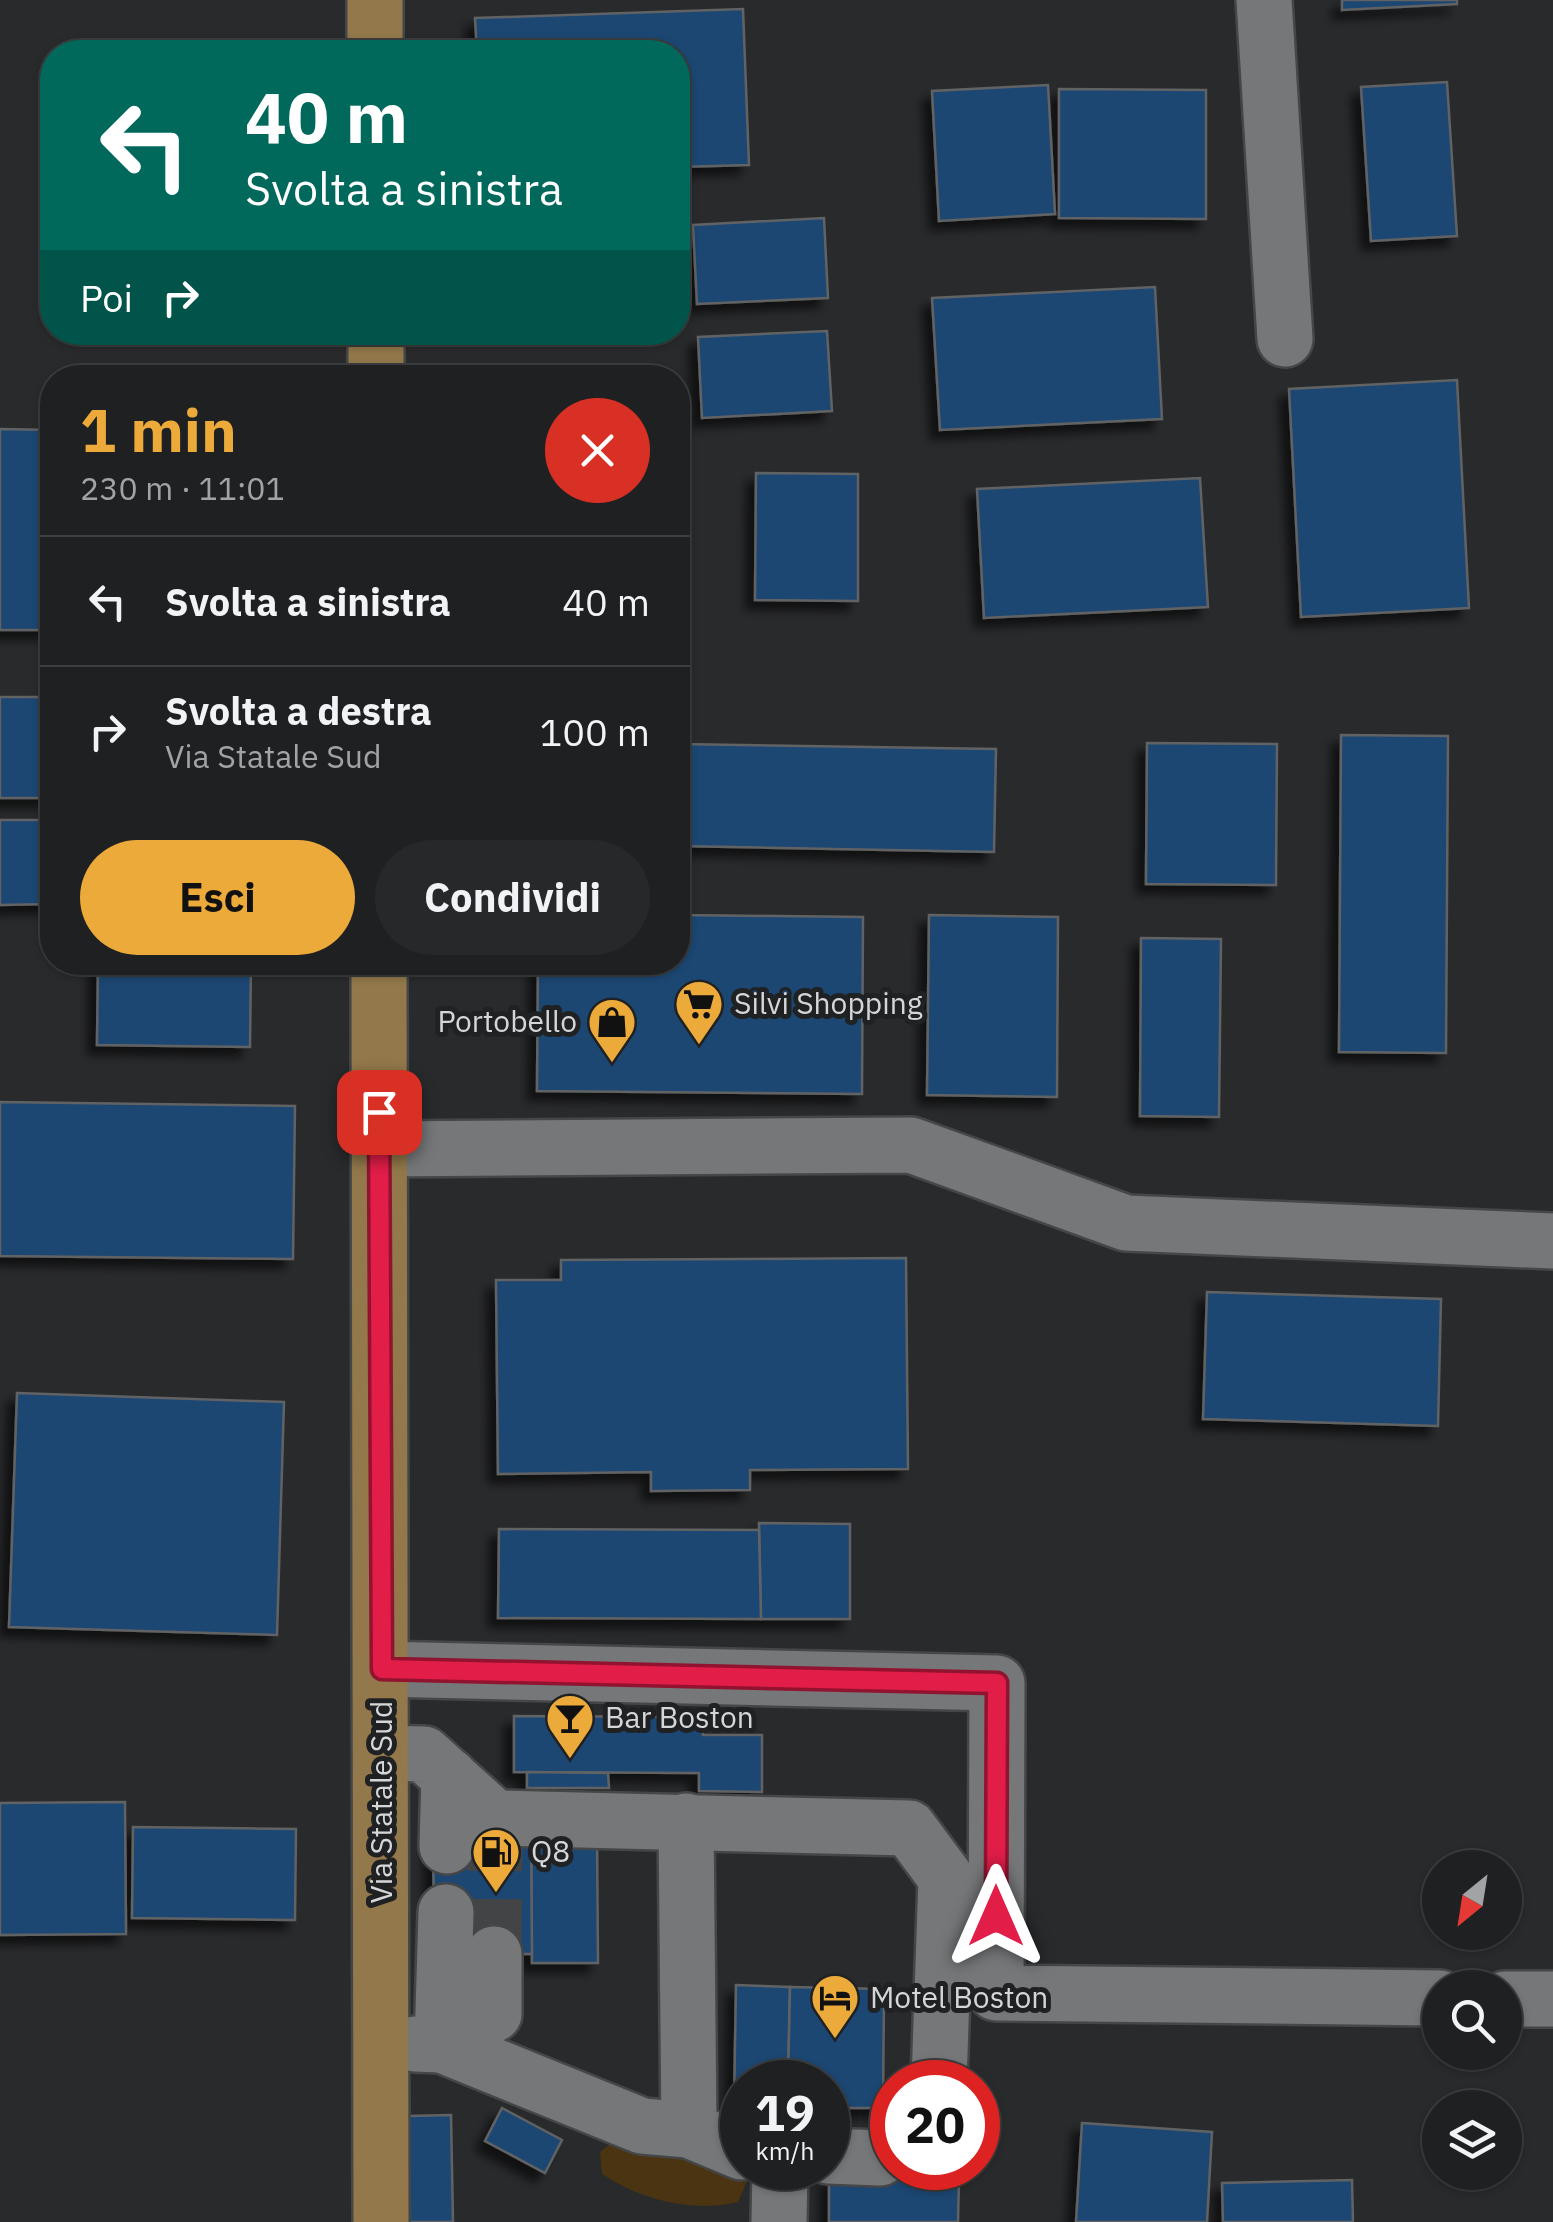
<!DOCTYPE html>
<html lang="it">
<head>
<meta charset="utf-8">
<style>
  body { margin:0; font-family:"IBM Plex Sans",sans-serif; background:#27282a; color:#f1f3f6; height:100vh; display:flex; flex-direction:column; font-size:38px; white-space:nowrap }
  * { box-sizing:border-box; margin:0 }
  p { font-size:32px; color:#a1a3a5 }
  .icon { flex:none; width:55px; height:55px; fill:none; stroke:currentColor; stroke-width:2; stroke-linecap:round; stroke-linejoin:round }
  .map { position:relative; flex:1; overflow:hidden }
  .panel { position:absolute; left:40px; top:365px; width:650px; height:610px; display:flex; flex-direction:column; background:#1f2021; border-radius:40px; box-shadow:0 2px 8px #0004,0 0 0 2px #3c3e3f }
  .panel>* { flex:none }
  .top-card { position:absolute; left:40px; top:40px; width:650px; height:305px; border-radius:40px; box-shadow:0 2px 8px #0004,0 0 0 2px #3c3e3f; background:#00695c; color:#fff; overflow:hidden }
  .needle { width:65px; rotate:210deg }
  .controls { position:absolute; left:1422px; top:1850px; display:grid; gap:20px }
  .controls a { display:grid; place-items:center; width:100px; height:100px; border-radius:50%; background:#1f2021; box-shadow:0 2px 8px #0004,0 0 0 2px #3c3e3f; font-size:50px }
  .speed { position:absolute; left:720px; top:2060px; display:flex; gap:20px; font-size:50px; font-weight:700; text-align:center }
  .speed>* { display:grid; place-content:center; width:130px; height:130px; border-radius:50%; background:#1f2021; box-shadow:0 2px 8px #0004,0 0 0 2px #3c3e3f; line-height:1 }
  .speed small { font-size:25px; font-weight:400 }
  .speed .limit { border:15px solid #d22; background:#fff; color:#111 }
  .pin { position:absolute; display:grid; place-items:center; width:85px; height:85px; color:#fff; margin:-42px; border-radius:20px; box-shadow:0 5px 15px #0006 }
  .me { position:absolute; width:110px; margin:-55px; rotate:0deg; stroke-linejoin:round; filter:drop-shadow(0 0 8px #0008) }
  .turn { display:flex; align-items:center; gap:35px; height:210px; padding:0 40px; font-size:45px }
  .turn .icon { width:130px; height:130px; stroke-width:2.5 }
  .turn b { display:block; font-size:70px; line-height:85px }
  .then { display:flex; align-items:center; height:95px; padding:0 40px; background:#0003; gap:20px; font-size:38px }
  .round { display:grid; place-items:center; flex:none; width:105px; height:105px; border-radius:52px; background:#27282a }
  .head { display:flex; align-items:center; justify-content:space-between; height:170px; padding:0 40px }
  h1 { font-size:60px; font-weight:700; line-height:75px; color:#ebaa39 }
  .cta { display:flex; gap:20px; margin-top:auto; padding:20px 40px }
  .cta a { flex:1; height:115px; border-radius:60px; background:#ebaa39; color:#111; font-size:40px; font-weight:700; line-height:115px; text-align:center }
  .cta a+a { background:#27282a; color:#f1f3f6 }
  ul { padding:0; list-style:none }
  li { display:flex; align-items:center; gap:30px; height:130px; padding:0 40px; border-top:2px solid #3c3e3f }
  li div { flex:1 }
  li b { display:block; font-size:38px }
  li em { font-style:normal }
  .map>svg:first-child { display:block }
</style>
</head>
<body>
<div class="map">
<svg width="1553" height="2222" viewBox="0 0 1553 2222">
  <defs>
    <filter id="shadow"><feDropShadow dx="-9" dy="9" stdDeviation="5" flood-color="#0009"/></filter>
  </defs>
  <rect width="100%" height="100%" fill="#292a2c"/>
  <path fill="#4a3411" d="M617,2138L750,2175L738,2202C693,2213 641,2200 602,2174L600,2152Z"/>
  <g fill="#1d4672" stroke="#606264" stroke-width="2.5" filter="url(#shadow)">
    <path d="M1342,0H1457V4L1342,10Z"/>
    <path d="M743,9L749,165L678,167V52H477L475,18Z"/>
    <path d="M1447,82L1457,236L1371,241L1361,87Z"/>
    <path d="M1048,85L1055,214L939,221L932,91Z"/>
    <path d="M1059,89L1206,90V219L1059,218Z"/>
    <path d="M824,218L828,298L697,304L693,225Z"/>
    <path d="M1155,287L1162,419L940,430L932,298Z"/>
    <path d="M827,331L832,411L702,418L698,337Z"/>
    <path d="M1457,380L1469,608L1301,617L1289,389Z"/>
    <path d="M0,429L52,430V630H0Z"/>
    <path d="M756,473L858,474V601L755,600Z"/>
    <path d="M1200,478L1208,607L984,618L977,489Z"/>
    <rect x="0" y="697" width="52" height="101"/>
    <path d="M1341,735L1448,736L1446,1053L1339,1052Z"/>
    <path d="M1147,743L1277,744L1276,885L1146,884Z"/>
    <path d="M678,744L996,749L994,852L678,846Z"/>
    <path d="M0,820H52V904L0,905Z"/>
    <path d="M678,915L863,917L862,1094L537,1091L538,962H678Z"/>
    <path d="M929,915L1058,917L1057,1097L927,1095Z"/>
    <path d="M1141,938L1221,939L1219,1117L1140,1116Z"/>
    <path d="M98,962H251L250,1047L97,1045Z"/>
    <path d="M0,1102L295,1106L293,1259L0,1256Z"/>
    <path d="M906,1258L908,1469L750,1470V1490L651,1491V1472L498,1474L496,1280H561V1260Z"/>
    <path d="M1207,1292L1441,1299L1438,1426L1203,1419Z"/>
    <path d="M17,1393L284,1402L277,1635L9,1627Z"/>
    <path d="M759,1523L850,1524V1619H761Z"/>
    <path d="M499,1529L759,1530L761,1619L498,1618Z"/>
    <path d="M514,1716L703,1717V1735H762V1792L699,1791V1773L514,1772Z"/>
    <path d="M527,1772L608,1773L609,1788H527Z"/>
    <path d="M125,1802L126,1934L0,1935V1803Z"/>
    <path d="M133,1827L296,1829L295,1920L132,1918Z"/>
    <path d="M531,1831H597L598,1963H532Z"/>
    <path d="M531,1831L532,1954H483V1912L434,1911L433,1846L486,1845Z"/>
    <path d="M736,1985L790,1987L788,2082H742V2106H734Z"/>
    <path d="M790,1987L884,1989L883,2108H828V2082H788Z"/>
    <path d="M502,2108L562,2140L545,2173L485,2141Z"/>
    <path d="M451,2115L453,2222H410L408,2116Z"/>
    <path d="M1082,2123L1212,2132L1207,2222H1076Z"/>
    <path d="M829,2177L959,2180L958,2222H829Z"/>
    <path d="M1352,2180L1353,2222H1223L1222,2183Z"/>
  </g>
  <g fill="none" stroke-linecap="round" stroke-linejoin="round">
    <path stroke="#434446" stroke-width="55" stroke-dasharray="55 28" stroke-linecap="butt" d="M494,1954L495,1828"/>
    <g stroke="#454647" stroke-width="60">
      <g id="minor">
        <path d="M1264,0L1285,339"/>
        <path d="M379,1149L911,1145L1126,1223L1553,1241"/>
        <path d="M381,1669L997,1683L996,1993L1440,1998"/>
        <path d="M382,1753L424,1754L495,1818V1828"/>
        <path d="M495,1818L909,1828L946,1878L939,2082"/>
        <path d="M686,1821L689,2130"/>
        <path d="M447,1846L449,1776"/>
        <path d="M446,1912L442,2045L642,2126L689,2130L742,2152"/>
        <path d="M1505,1999H1553"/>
        <path d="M415,2044L442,2045L494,2014V1954"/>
        <path d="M828,2156L880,2158L892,2151"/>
        <path d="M779,2222L780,2168"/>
      </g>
    </g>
    <g stroke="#454647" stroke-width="60">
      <g id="major">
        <path d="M375,0V52"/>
        <path d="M376,332V378"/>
        <path d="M379,962L381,2222"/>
      </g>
    </g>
    <use href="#minor" stroke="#757779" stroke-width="55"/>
    <use href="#major" stroke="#92784a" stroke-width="55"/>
  </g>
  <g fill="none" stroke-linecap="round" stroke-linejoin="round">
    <g stroke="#92132f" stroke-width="25">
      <path id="route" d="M379,1112L382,1669L997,1683L996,1916"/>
    </g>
    <use href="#route" stroke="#e11d48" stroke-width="18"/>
  </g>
  <defs>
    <g id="supermarket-pin" transform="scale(2.5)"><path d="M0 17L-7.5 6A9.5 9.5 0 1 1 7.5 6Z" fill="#ebaa39" stroke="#1f2123"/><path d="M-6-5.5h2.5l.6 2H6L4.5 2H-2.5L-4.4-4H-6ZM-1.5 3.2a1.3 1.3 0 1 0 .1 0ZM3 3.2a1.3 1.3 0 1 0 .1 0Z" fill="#111"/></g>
    <g id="shop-pin" transform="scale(2.5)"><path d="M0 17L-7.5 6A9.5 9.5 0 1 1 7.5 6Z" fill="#ebaa39" stroke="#1f2123"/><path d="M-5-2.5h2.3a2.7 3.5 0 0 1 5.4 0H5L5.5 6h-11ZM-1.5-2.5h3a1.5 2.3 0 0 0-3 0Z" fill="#111"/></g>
    <g id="bar-pin" transform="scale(2.5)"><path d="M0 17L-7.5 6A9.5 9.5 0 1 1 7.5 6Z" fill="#ebaa39" stroke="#1f2123"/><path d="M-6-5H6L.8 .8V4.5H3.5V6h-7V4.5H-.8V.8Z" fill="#111"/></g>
    <g id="fuel-pin" transform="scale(2.5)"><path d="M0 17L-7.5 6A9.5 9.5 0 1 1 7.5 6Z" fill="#ebaa39" stroke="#1f2123"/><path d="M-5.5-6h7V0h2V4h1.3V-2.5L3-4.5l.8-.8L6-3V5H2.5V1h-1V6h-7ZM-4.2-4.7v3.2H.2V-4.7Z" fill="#111"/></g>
    <g id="hotel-pin" transform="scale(2.5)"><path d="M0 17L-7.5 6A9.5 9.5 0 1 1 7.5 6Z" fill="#ebaa39" stroke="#1f2123"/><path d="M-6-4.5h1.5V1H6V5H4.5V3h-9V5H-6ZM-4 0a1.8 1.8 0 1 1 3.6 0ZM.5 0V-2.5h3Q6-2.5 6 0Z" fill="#111"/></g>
  </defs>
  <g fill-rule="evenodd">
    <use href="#supermarket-pin" x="699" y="1004"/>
    <use href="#shop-pin" x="612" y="1022"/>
    <use href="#bar-pin" x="570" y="1718"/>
    <use href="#fuel-pin" x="496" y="1852"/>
    <use href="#hotel-pin" x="835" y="1998"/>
  </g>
  <g text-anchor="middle" stroke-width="10" stroke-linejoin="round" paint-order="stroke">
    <g font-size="30" fill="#d5d6d7" stroke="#1f2123" text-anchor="start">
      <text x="734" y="1014">Silvi Shopping</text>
      <text x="577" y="1032" text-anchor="end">Portobello</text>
      <text x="605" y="1728">Bar Boston</text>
      <text x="531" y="1862">Q8</text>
      <text x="870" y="2008">Motel Boston</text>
    </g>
    <g font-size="30" fill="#d5d6d7" stroke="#1f2123">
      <text transform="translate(382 1802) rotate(-90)" y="10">Via Statale Sud</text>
    </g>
  </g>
</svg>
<div class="controls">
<a><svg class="needle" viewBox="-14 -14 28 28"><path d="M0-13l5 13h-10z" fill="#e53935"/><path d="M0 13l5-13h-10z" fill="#a1a3a5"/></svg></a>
<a><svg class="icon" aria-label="search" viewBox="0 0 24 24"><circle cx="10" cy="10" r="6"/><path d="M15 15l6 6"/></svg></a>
<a><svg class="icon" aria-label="layers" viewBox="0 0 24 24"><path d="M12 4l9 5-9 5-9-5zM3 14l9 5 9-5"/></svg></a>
</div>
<div class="speed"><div>19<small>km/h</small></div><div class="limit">20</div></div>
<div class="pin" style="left:379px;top:1112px;background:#d93025"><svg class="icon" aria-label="arrive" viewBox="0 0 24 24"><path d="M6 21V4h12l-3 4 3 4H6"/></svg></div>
<svg class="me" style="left:996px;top:1916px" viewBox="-20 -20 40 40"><path d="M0-17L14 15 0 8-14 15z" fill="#e11d48" stroke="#fff" stroke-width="4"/></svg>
<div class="top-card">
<div class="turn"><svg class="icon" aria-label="left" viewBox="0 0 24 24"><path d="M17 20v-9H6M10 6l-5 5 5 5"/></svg><div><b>40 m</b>Svolta a sinistra</div></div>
<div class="then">Poi<svg class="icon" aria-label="right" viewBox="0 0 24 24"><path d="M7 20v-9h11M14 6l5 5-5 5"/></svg></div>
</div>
<section class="panel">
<div class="head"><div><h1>1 min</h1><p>230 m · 11:01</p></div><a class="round" style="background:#d93025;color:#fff"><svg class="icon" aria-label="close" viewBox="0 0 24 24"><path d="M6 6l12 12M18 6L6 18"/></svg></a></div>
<ul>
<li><svg class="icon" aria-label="left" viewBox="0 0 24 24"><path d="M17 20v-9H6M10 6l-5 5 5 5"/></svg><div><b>Svolta a sinistra</b></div><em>40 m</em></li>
<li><svg class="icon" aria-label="right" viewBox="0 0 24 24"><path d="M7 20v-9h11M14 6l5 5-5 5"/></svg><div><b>Svolta a destra</b><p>Via Statale Sud</p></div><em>100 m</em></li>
</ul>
<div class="cta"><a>Esci</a><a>Condividi</a></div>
</section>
</div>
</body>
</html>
